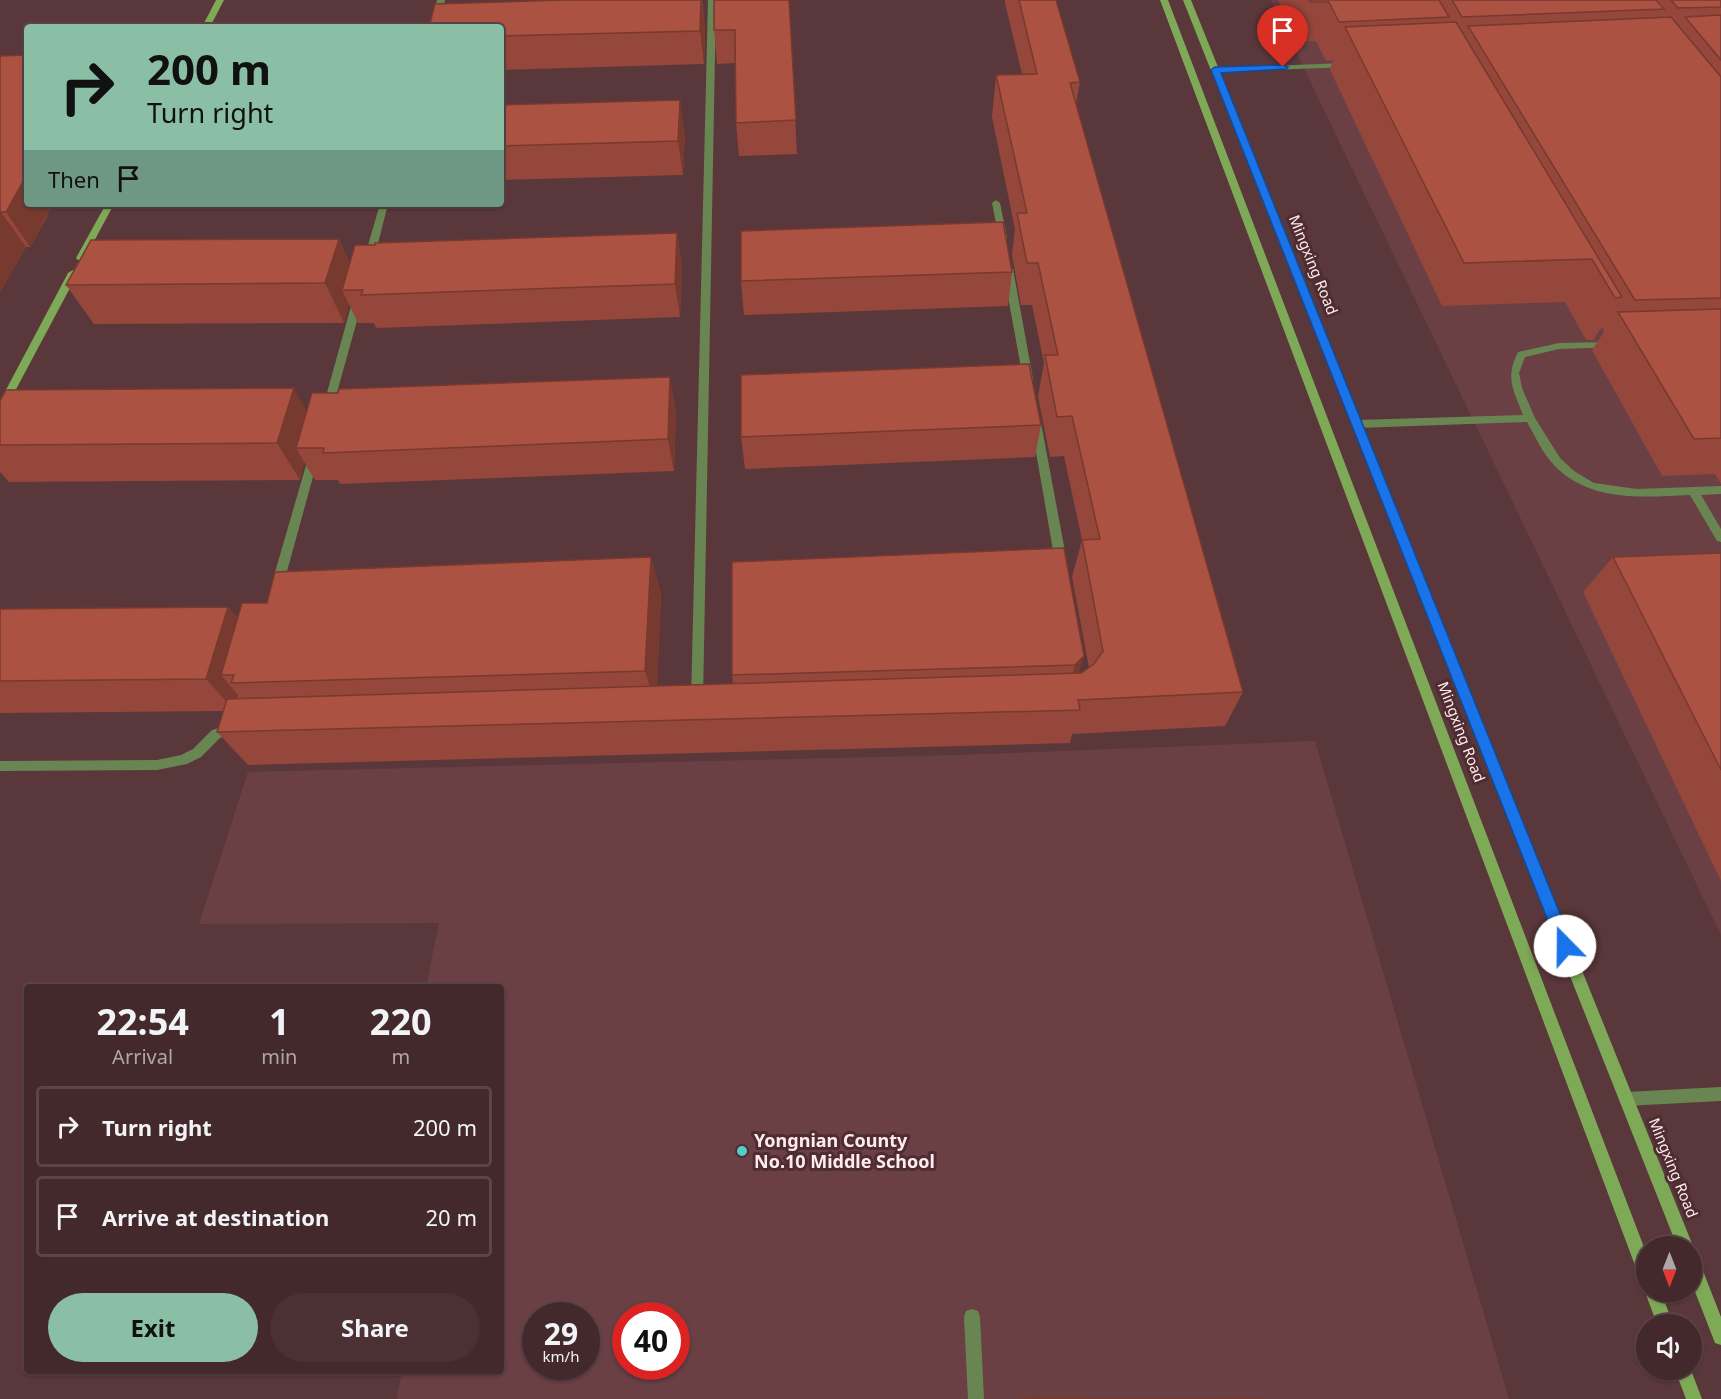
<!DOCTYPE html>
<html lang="en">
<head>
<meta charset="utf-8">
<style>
  body { margin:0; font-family:"Noto Sans",sans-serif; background:#4b3134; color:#f1f3f6; height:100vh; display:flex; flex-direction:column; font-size:22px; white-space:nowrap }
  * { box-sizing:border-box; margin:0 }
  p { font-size:20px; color:#afa6a9 }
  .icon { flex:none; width:33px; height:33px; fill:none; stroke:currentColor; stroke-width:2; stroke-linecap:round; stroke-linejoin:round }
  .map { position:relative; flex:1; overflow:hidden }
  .details { position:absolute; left:24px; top:984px; width:480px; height:390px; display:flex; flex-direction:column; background:#44292c; border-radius:6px; box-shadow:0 2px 4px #0004,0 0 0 2px #5c4548 }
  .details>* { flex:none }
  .guide { position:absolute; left:24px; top:24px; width:480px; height:183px; border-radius:6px; box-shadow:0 2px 4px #0004,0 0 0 2px #5c4548; background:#8abfa5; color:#111; overflow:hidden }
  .needle { width:39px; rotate:180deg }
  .fabs { position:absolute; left:1636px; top:1236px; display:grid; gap:12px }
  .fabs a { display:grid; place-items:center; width:66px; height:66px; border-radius:50%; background:#44292c; box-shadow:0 2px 4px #0004,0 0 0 2px #5c4548; font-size:30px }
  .speed { position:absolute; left:522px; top:1302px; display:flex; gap:12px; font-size:30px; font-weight:700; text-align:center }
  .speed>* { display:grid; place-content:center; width:78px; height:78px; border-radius:50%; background:#44292c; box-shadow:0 2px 4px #0004,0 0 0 2px #5c4548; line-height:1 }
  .speed small { font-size:15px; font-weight:400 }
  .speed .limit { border:9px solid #d22; background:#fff; color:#111 }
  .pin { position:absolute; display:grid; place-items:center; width:51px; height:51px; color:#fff; margin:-62px -26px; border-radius:50% 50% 50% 0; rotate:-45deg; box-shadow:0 0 6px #0007 }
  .pin .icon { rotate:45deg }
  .me { position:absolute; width:66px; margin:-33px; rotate:338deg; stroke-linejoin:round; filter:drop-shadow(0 0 4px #0008) }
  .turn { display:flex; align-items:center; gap:21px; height:126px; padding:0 24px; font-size:27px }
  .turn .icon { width:78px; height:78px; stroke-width:2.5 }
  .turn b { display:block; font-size:42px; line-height:51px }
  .then { display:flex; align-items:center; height:57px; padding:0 24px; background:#0003; gap:12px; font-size:22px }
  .eta { display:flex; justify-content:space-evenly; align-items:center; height:102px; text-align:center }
  .eta b { font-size:36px; font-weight:700; line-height:42px }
  .cta { display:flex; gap:12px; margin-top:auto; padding:12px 24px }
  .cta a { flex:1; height:69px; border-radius:36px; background:#8abfa5; color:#111; font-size:24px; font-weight:700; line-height:69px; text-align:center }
  .cta a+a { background:#4b3134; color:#f1f3f6 }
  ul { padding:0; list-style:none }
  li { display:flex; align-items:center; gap:18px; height:81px; margin:0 12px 9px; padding:0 12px; border:3px solid #5c4548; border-radius:6px }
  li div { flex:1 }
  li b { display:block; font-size:22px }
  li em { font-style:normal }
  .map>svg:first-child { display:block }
</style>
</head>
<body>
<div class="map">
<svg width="1721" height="1399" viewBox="0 0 1721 1399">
  <rect width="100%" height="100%" fill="#5a373b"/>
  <g fill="#6a4045" fill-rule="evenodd">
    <path d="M1271,0H1721V935Z"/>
    <path d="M1315,741L1509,1399H397L402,1371H501V987H426L439,923L199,924L248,772L961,755ZM536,1316H586V1366H536ZM626,1316H676V1366H626Z"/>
  </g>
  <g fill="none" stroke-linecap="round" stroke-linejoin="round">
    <g fill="#698551" fill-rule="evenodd">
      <path d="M437,0H445L438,27H430Z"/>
      <path d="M708,0H716L703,701L701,705H693L691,701Z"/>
      <path d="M1345,63H1348V67L1215,72L1211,70L1215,68Z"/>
      <path d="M996,200L1000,203L1007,238L1003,241L999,238L992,203Z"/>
      <path d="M380,204H388L374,259L369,262L364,259Z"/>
      <path d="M1008,266L1013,269L1033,379L1028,382L1023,379L1003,269Z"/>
      <path d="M358,296L363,299L333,407L328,411L323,407L353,299Z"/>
      <path d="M1611,342L1616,345L1614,347L1559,349L1525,357L1519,373L1522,388L1535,418L1560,458L1574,471L1594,483L1637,489L1721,486V494L1701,495L1721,529V542L1717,541L1690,495C1643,497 1590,503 1554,465C1543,454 1535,436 1527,422L1357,428L1352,424L1357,420L1523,415C1513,389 1505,378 1518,352L1559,343Z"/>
      <path d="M1036,419L1041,423L1067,562L1061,566L1055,562L1031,423Z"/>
      <path d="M314,451L319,455L283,586L277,590L271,586L309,455Z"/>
      <path d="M233,723L237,724L239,728L237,732L220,738L201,757L187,764L157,770L0,771V761L157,760L181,755L193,749L212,730Z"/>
      <path d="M1721,1087V1101L1626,1106L1621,1104L1619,1099L1621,1094L1626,1092Z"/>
    </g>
    <path fill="#698551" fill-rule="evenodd" d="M972,1309L978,1311L980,1317L984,1399H968L964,1317L966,1311Z"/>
    <g fill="#7ea956" fill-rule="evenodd">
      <path d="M216,0H224L210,27H202Z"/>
      <path d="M1160,0H1168L1647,1255V1284L1641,1282L1639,1276Z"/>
      <path d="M1183,0H1191L1693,1246L1692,1248L1677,1246Z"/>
      <path d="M106,204H114L84,260H78L76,258Z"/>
      <path d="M73,270L78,273L5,410L0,414V401L68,273Z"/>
      <path d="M1692,1256L1698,1258L1721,1317V1345L1715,1343L1692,1284Z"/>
      <path d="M1647,1287V1292H1661L1673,1324H1657L1645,1292Z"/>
      <path d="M1675,1370H1691L1702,1399H1686Z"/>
    </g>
  </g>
  <g fill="#94473a">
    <path d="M565,0H702L705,30L704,64L501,70V27Z"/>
    <path d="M789,0L797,154L739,156L736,123L735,63L717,64L714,30Z"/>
    <path d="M1005,0H1056L1080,82L1076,105L1243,692L1225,726L1072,734L1070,743L248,765L217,732L224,711L0,713V609L228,607L238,619L267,603L651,557L661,595L657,686L733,684L732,675L1064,548L1079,673H1081L1089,668L1072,577L1082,540L1064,456L1050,457L1038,396L1044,363L1032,305H1021L1012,255L1015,229L992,117L996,75L1022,74L1005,3Z"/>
    <path d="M1278,0H1721V484L1715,474L1662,476L1592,350L1604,332L1602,327L1593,340H1586L1565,302L1442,306L1330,70L1333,60L1326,61L1316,41L1298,42Z"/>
    <path d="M0,56L48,215L30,247H26L0,292Z"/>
    <path d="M501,105L685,133L683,175L501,180Z"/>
    <path d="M677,233L682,267L680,317L376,328L374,323H358L349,304L344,323L94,324L66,285L339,239L350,264L375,245Z"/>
    <path d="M1012,272L1008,306L744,315L741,281Z"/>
    <path d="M0,401L307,411L676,410L674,471L340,484L338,480H315L304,462L300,480L9,482L0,472Z"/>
    <path d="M1041,425L1035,457L745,469L741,437Z"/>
    <path d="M1721,553V881L1583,592L1613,557Z"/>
  </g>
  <g fill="#78392f">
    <path d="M701,0L705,30L704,64L700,31Z"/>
    <path d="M680,100L685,133L683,175L678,141Z"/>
    <path d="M27,174V204H53L30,247L6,212Z"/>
    <path d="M1,212L26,247L0,292V214Z"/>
    <path d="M677,233L682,267L680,317L675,284Z"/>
    <path d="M339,239L356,279L342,290L349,304L344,323L325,283Z"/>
    <path d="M670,377L676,410L674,471L668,439Z"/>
    <path d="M294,388L315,426L296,448L304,462L300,480L277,443Z"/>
    <path d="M651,557L661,595L656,706L645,671Z"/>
    <path d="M228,607L254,640L234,675H221L238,695L234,710L206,679Z"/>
    <path d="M1084,656L1076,684L1067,693L1075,665Z"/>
  </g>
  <g fill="#ac5243" stroke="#78392f" stroke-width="1.5">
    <path d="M565,0H701L700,31L501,36V27H429L435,4Z"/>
    <path d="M714,0H789L796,120L736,123L735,30H714Z"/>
    <path d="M1019,0H1056L1080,82L1070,83L1243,692L1078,700L1080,710L217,732L227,699L1081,673L1094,664L1103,651L1082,540L1100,539L1072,416L1057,417L1045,355H1058L1038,263H1027L1017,213H1027L996,75L1037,74Z"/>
    <path d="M1309,0H1439L1449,17L1339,22L1329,2H1311Z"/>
    <path d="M1452,0H1656L1664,9L1462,17Z"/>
    <path d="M1671,0H1721V7L1678,8Z"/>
    <path d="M1721,15V60L1685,17Z"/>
    <path d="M1671,17L1721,77V298L1635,300L1468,26Z"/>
    <path d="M1456,22L1622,297L1615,298L1592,259L1464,263L1345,27Z"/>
    <path d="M27,55V174L6,212H1L0,214V56Z"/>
    <path d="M680,100L678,141L501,146V105Z"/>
    <path d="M1003,222L1012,272L741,281V231Z"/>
    <path d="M677,233L675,284L361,295L363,290H342L355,245H375V243Z"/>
    <path d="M339,239L325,283L66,285L91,240Z"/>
    <path d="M1721,309V438L1694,439L1618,312Z"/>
    <path d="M1029,364L1041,425L741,437V375Z"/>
    <path d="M670,377L668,439L323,453L324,448H296L312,393H338L339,389Z"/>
    <path d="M294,388L277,443L0,445V401L6,390Z"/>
    <path d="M1064,548L1084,656L1075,665L732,675V562Z"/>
    <path d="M1721,553V770L1613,557Z"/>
    <path d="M651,557L645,671L231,683L234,675H221L242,603H267L275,572Z"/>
    <path d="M228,607L206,679L0,681V609Z"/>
    <path d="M1023,1398L1264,1399H1024Z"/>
  </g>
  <path fill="#1a73e8" stroke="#114b97" stroke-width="1.5" d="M1283,65L1288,67L1286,69L1221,73L1573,946L1571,951L1565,954L1560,951L1558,946L1211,70L1215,67Z"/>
  <circle fill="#54cdc8" stroke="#4e2c31" stroke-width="2" cx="742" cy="1151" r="6"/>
  <g text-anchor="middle" stroke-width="6" stroke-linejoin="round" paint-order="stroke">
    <g font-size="15" fill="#feebed" stroke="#4e2c31">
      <text transform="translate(1313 265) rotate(68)" y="5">Mingxing Road</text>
      <text transform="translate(1461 732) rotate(69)" y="5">Mingxing Road</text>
      <text transform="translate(1673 1168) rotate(68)" y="5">Mingxing Road</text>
    </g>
    <g font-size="18" font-weight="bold" fill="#feebed" stroke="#4e2c31" text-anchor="start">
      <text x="754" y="1147">Yongnian County<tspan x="754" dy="21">No.10 Middle School</tspan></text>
    </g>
  </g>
</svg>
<div class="fabs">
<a><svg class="needle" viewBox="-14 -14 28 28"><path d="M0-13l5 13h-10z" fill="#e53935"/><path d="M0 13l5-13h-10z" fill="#afa6a9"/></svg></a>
<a><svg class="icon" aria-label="sound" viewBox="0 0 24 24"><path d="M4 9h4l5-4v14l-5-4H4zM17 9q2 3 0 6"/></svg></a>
</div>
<div class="speed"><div>29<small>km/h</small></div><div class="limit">40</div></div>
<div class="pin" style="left:1283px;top:67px;background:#d93025"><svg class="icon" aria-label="arrive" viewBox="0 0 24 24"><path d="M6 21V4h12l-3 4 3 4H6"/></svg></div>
<svg class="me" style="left:1565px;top:946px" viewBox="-20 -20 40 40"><circle r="19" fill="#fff"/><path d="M0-13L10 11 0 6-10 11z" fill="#1a73e8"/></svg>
<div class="guide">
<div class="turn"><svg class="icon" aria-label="right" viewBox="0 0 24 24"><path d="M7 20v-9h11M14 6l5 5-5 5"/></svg><div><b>200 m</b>Turn right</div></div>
<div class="then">Then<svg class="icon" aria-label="arrive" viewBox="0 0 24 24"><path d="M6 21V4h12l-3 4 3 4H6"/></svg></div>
</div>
<section class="details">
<div class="eta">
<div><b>22:54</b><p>Arrival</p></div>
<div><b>1</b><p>min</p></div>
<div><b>220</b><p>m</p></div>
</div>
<ul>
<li><svg class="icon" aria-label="right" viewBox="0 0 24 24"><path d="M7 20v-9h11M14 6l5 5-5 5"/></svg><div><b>Turn right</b></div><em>200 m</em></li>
<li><svg class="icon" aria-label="arrive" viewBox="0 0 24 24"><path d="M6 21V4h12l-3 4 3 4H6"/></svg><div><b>Arrive at destination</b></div><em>20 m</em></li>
</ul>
<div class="cta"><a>Exit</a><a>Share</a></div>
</section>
</div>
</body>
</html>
